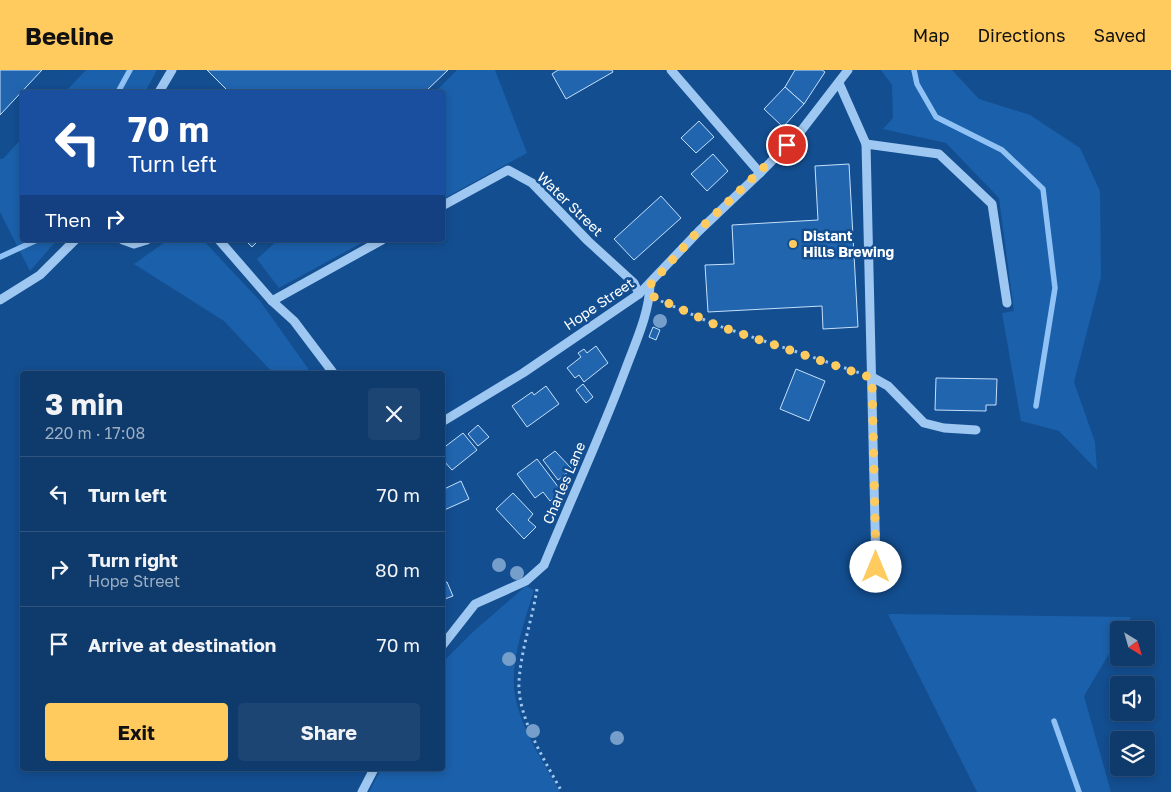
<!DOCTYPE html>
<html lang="en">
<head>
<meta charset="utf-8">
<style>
  body { margin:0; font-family:"Golos Text",sans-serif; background:#1c4574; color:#f1f3f6; height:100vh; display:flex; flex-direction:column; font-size:19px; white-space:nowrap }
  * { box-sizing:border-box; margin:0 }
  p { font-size:16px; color:#9badc2 }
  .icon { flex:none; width:28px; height:28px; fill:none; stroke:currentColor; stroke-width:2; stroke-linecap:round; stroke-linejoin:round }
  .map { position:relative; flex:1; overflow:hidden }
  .side { position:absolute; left:20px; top:301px; width:425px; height:400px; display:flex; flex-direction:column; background:#0e3a6c; border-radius:5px; box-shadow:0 2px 8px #0003,0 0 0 1px #2e547f }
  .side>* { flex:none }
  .banner { position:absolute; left:20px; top:20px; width:425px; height:152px; border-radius:5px; box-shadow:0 2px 8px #0003,0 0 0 1px #2e547f; background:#1a4fa0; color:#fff; overflow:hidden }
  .needle { width:32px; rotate:143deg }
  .buttons { position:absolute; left:1110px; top:551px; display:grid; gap:10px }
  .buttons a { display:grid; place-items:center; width:45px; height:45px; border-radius:5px; background:#0e3a6c; box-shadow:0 2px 8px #0003,0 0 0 1px #2e547f; font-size:25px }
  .pin { position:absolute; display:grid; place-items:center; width:42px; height:42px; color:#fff; margin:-21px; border:2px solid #fff; border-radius:50%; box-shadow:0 1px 5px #0007 }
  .me { position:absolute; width:55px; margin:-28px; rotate:0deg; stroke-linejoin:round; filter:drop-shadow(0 0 4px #0008) }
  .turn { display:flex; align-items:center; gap:18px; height:105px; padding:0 25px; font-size:22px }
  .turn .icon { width:65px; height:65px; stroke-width:2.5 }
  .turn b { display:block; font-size:35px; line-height:42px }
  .then { display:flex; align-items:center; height:48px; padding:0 25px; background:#0003; gap:10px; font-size:19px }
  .round { display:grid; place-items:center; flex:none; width:52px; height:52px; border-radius:5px; background:#1c4574 }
  .head { display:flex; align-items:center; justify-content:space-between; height:85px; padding:0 25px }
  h1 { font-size:30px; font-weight:700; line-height:38px }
  .button { display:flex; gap:10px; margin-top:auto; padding:10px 25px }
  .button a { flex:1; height:58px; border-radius:5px; background:#ffcb5f; color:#111; font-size:20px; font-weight:700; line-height:58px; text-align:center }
  .button a+a { background:#1c4574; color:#f1f3f6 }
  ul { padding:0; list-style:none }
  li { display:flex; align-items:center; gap:15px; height:75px; padding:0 25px; border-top:1px solid #2e547f }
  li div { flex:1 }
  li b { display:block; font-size:19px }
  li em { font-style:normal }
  header { display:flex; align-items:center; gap:30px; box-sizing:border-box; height:70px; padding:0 25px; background:#ffcb5f; color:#111 }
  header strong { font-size:24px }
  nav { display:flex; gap:28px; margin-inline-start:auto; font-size:18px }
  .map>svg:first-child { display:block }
</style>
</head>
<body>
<header>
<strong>Beeline</strong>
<nav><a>Map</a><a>Directions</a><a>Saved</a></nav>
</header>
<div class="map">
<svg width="1171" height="722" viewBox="0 0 1171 722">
  <rect width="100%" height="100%" fill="#134e90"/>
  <g fill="#1b60aa">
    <path d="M86,0H157L145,22H65Z"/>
    <path d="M457,0H495L527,83L443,129L442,22H435Z"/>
    <path d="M881,0H952L979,29L1030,45L1080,78L1100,121L1101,207L1074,312L1095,372L1097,400L1059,361L1021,351L1002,243L1014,241L999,128L946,73L883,59L893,48L892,15Z"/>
    <path d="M22,68V170H57L30,201L0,142V89H3Z"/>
    <path d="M168,170H203L260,231L312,304H274L224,251L134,194Z"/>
    <path d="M278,170H367L279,218L257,189Z"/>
    <path d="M526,516L534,520C525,550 512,586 514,617C516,651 544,693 560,722H369L381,699H442L443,592L474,561Z"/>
    <path d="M888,544L1131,547L1123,560H1119V567L1084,626L1111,722H977Z"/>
  </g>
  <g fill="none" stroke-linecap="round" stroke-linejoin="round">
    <g stroke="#90c2f5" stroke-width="5.5">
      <path d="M914,0L917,14L936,47L1002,80L1043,119L1055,218L1036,336"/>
      <path d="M118,22L130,0"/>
      <path d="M0,187L37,170"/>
      <path d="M1054,651L1079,722"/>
    </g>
  </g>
  <g fill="#2165af" stroke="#c6e0fc">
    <path d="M0,0H42L0,45Z"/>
    <path d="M207,0H448L425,22H222L226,19Z"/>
    <path d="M558,0H612L613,2L566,29L552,4Z"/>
    <path d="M795,0H822L825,2L804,34L785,17Z"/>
    <path d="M785,17L804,34L783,57L764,39Z"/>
    <path d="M699,51L714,67L696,83L681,68Z"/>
    <path d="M713,84L728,101L707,121L691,104Z"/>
    <path d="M849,94L858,257L823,259L822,236L708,242L705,195L734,194L732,155L818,150L815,96Z"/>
    <path d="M661,126L681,148L634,190L614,169Z"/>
    <path d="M245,170H259L252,177Z"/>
    <path d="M653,257L660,260L656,270L649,267Z"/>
    <path d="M596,276L608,293L584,312L579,305L575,308L567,298L581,287L578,283L584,279L587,283Z"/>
    <path d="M796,299L825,311L809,351L780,339Z"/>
    <path d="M936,308L997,309L996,335H986V341L935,340Z"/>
    <path d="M583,314L593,327L586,333L576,320Z"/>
    <path d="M546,316L559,334L527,357L512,336L532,322L534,325Z"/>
    <path d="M478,355L489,367L478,376L468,364Z"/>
    <path d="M463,363L477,380L452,400L442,389V379Z"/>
    <path d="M555,381L572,399L558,410L543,390Z"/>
    <path d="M537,389L562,422L550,431L543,422L535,428L517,404Z"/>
    <path d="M461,411L469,429L442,441V420Z"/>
    <path d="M513,423L533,444L528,450L536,457L524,469L496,439Z"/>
    <path d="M447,512L453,526L442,530V514Z"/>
  </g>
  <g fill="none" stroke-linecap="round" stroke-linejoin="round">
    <g stroke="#9ec7f1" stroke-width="3" stroke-dasharray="2.5 4" stroke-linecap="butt">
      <path d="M661,231L716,255L860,303"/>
      <path d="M537,519C532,550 521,580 519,611C517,647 545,691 562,722"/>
    </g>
    <g stroke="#9ec7f1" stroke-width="9">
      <path d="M671,0L760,103"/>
      <path d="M839,13L866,74L876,497"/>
      <path d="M159,22L172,0"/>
      <path d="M866,74L939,84L992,134L1007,233"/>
      <path d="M442,136L508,100L532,113L588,171L634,213L639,224"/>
      <path d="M123,170L134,174L147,170"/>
      <path d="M219,170L272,231L294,251L334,304"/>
      <path d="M0,230L40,205L75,170"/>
      <path d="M272,231L382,170"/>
      <path d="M872,307L888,316L924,353L944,358L976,360"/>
      <path d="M442,352L523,303L639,224L699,161L760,103L801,61L848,0"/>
      <path d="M442,576L475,534L526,511L544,495C571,429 601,365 626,298C636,271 649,244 650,215"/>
      <path d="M362,722L374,699"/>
    </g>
  </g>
  <g fill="#759ecb">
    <circle cx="660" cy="251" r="7"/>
    <circle cx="499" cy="495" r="7"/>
    <circle cx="517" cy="503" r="7"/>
    <circle cx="509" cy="589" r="7"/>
    <circle cx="533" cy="661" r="7"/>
    <circle cx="617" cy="668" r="7"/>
  </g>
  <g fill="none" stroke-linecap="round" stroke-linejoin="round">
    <path stroke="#ffcb5f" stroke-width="9" stroke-dasharray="0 16.2" d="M787,75L699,160L650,215V225L716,255L872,308L876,497"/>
  </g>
  <circle fill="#ffcb5f" stroke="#134e90" stroke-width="2" cx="793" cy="174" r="5"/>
  <g text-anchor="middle" stroke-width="5" stroke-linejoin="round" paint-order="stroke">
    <g font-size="14" fill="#fff" stroke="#134e90">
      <text transform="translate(570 134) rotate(44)" y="5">Water Street</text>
      <text transform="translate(599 234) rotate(-34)" y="5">Hope Street</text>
      <text transform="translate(564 413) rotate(-67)" y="5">Charles Lane</text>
    </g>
    <g font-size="14" font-weight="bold" fill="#fff" stroke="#134e90" text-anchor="start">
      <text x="803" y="171">Distant<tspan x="803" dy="16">Hills Brewing</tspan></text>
    </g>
  </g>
</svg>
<div class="buttons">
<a><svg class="needle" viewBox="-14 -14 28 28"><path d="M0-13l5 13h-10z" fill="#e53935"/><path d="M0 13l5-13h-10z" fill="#9badc2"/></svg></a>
<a><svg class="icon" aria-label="sound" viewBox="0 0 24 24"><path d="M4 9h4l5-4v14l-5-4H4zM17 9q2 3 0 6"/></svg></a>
<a><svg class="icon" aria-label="layers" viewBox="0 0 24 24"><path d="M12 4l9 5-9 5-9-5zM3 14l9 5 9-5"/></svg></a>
</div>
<div class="pin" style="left:787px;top:75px;background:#d93025"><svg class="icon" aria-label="arrive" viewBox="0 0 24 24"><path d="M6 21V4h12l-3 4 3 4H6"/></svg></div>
<svg class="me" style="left:876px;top:497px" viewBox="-20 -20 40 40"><circle r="19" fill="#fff"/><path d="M0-13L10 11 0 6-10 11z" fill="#ffcb5f"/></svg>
<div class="banner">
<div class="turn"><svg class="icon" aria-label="left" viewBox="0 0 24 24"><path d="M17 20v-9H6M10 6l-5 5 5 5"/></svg><div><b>70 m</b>Turn left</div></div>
<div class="then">Then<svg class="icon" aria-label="right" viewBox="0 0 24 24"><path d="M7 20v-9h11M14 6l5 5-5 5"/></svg></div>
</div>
<section class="side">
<div class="head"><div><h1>3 min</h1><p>220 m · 17:08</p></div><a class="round"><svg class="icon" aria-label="close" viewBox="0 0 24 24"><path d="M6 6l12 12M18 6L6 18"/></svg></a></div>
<ul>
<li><svg class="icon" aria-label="left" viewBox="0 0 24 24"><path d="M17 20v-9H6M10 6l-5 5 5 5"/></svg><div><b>Turn left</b></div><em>70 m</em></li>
<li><svg class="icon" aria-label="right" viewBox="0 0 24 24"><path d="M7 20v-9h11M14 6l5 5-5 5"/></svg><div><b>Turn right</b><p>Hope Street</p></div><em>80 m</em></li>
<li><svg class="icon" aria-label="arrive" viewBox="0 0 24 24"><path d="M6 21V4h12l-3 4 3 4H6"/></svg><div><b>Arrive at destination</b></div><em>70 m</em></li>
</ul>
<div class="button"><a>Exit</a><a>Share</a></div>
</section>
</div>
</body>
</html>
